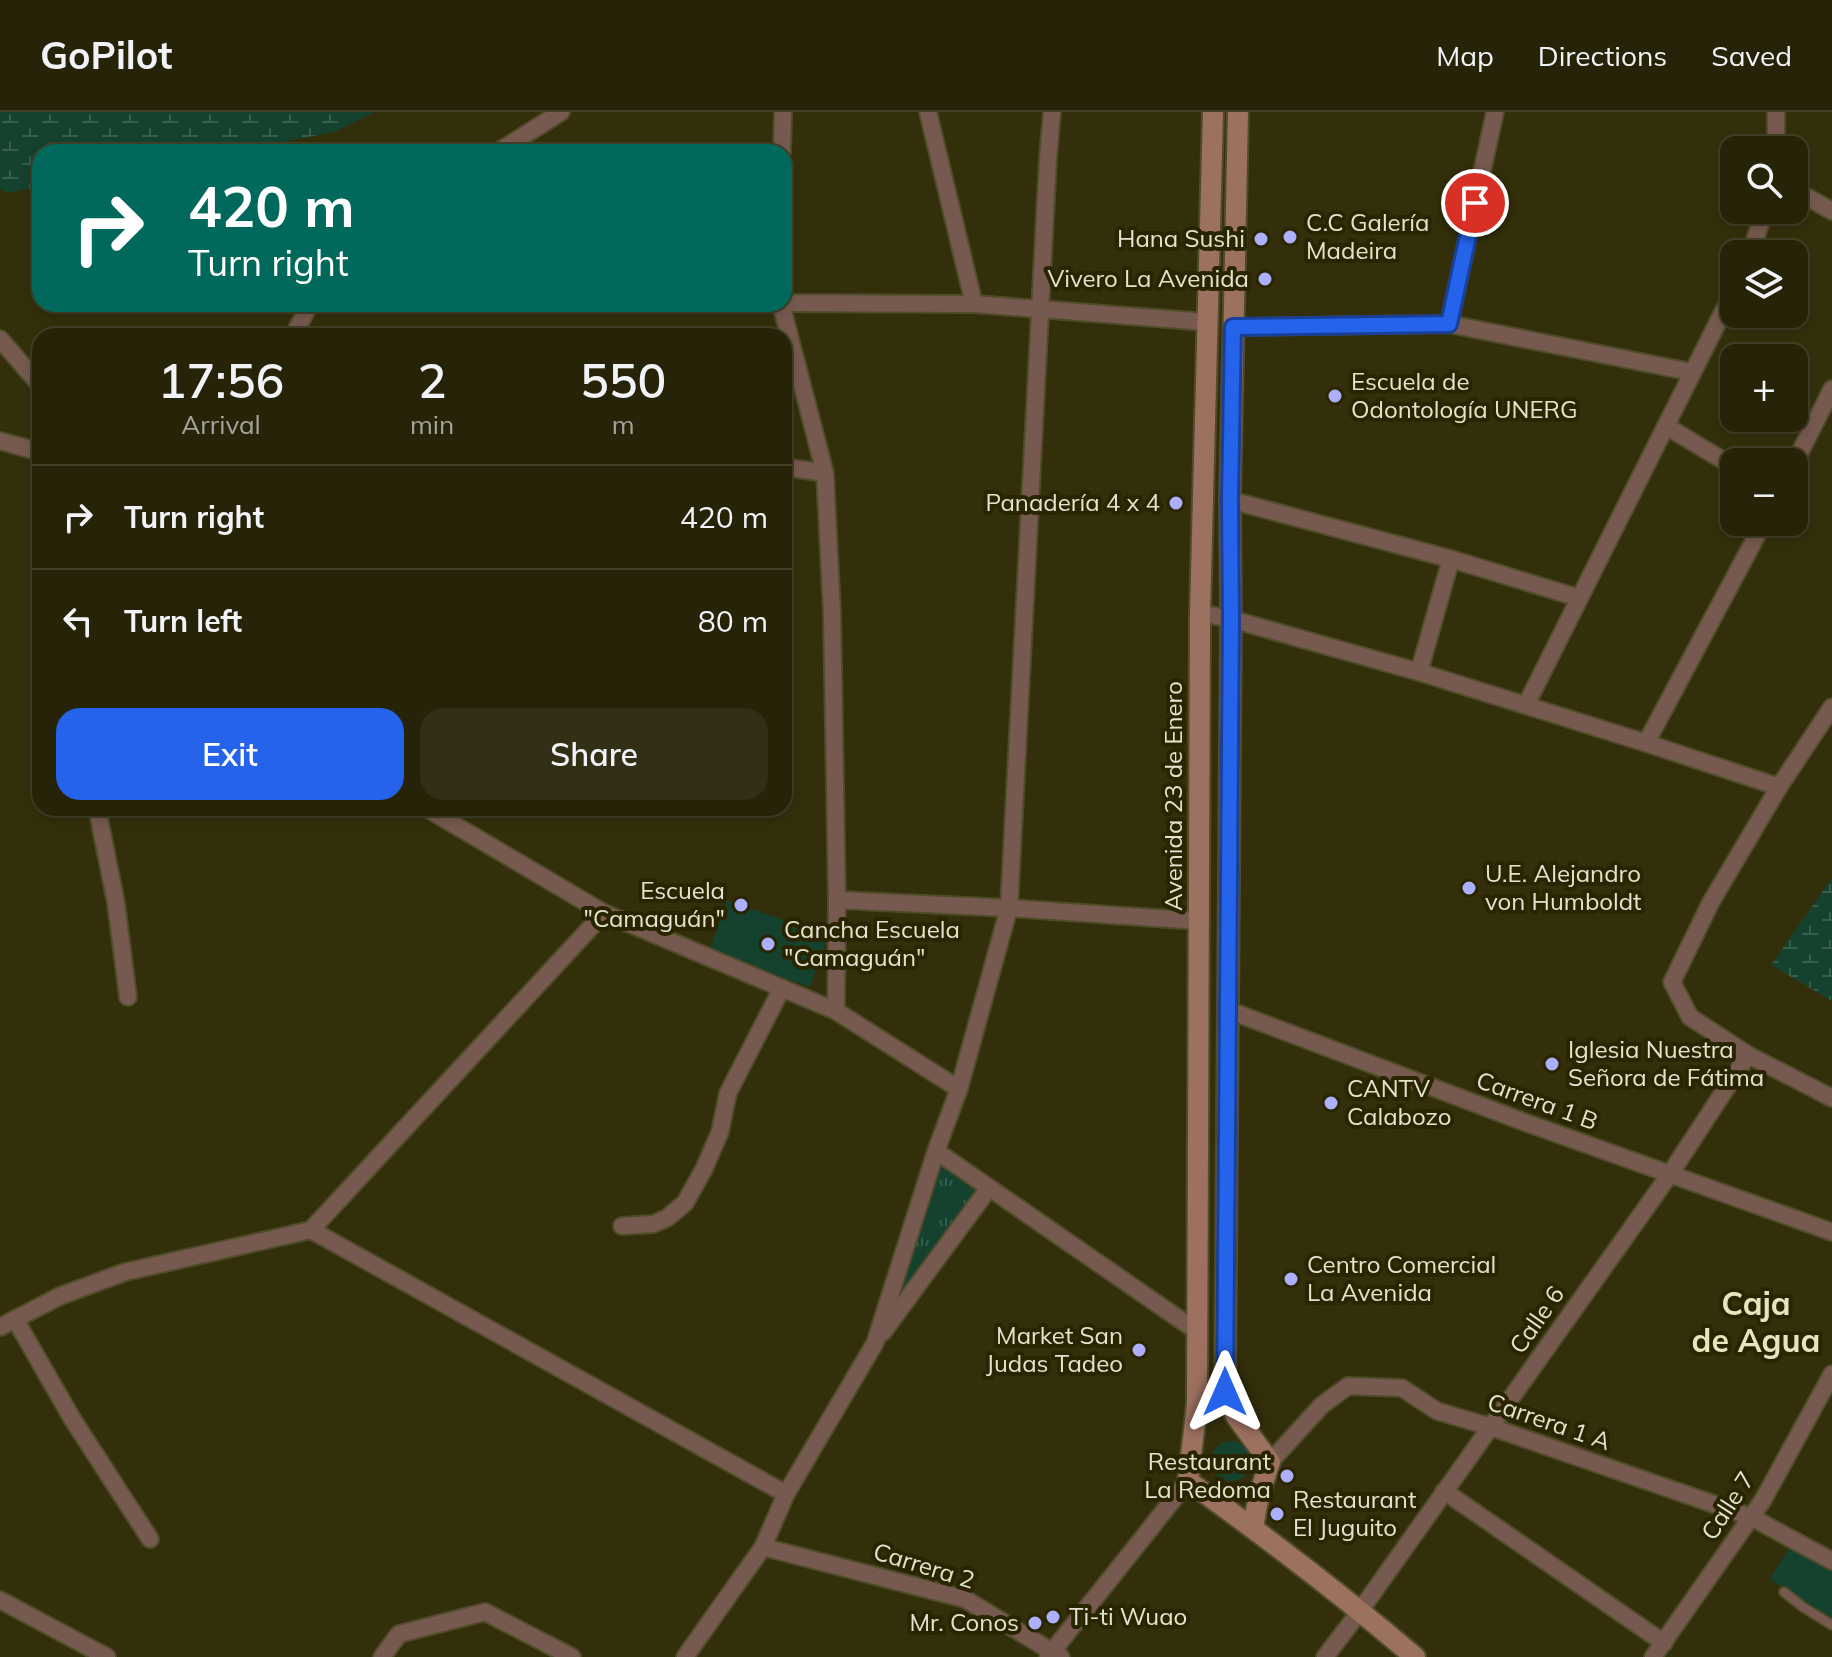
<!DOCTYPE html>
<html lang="en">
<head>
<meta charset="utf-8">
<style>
  body { margin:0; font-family:Mulish,sans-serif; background:#332f16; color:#f1f3f6; height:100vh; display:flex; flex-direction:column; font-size:30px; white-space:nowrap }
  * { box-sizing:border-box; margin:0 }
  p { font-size:26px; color:#a4a49c }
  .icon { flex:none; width:44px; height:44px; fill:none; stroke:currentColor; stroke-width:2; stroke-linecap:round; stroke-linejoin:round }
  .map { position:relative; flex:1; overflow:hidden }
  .drawer { position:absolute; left:32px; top:216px; width:760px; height:488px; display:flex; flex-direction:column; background:#272308; border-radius:24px; box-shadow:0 4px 12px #0003,0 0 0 2px #434029 }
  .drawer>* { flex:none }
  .guide { position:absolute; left:32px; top:32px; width:760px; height:168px; border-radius:24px; box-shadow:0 4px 12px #0003,0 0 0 2px #434029; background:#00695c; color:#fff; overflow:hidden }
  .fabs { position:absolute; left:1720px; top:24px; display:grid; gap:16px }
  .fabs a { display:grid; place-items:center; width:88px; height:88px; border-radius:16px; background:#272308; box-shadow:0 4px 12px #0003,0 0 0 2px #434029; font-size:40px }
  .pin { position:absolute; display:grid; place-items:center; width:68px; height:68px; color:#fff; margin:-34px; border:4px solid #fff; border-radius:50%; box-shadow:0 2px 8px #0007 }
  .me { position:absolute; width:88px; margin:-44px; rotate:0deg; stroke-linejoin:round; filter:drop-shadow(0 0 6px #0008) }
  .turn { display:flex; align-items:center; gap:28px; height:168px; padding:0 24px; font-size:36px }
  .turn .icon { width:104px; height:104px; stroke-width:2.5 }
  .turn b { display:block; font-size:56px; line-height:68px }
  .eta { display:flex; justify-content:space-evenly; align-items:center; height:136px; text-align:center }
  .eta b { font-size:48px; font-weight:600; line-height:56px }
  .cta { display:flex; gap:16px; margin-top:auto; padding:16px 24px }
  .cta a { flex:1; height:92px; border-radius:24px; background:#2563eb; color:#fff; font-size:32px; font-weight:600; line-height:92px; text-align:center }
  .cta a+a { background:#332f16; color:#f1f3f6 }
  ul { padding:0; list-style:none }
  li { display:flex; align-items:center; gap:24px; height:104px; padding:0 24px; border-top:2px solid #434029 }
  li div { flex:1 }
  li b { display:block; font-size:30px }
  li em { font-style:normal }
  header { display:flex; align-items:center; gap:48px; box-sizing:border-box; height:112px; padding:0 40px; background:#272308; border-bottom:2px solid #434029 }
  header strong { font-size:38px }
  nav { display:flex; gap:44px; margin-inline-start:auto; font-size:28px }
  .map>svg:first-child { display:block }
</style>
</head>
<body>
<header>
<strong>GoPilot</strong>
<nav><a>Map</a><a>Directions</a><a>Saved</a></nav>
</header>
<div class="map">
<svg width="1832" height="1545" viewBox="0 0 1832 1545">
  <defs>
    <pattern id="wetland-marsh" width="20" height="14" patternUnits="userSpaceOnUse" patternTransform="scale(2)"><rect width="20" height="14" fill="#14422e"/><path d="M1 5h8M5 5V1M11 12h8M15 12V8" fill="none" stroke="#365d4b"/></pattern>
    <pattern id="park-tufts" width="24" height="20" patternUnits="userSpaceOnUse" patternTransform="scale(2)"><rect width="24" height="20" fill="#14422e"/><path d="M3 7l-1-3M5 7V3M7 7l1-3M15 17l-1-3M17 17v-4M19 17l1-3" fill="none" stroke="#365d4b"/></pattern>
  </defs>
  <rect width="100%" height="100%" fill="#342f0b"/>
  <g fill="url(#wetland-marsh)">
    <path d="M0,0H374L334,20L229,40H40V75L8,81L0,77Z"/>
    <path d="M1832,766V889L1771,853Z"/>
  </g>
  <g fill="url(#park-tufts)">
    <path d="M939,1051L980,1079L890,1196Z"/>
    <circle cx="1231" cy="1349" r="20"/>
  </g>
  <g fill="#14422e">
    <path d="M727,788L828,824L810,875L709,840Z"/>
    <path d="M1792,1432L1832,1458V1507L1770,1467Z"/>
  </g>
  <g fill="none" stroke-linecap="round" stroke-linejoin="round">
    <g stroke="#504c2a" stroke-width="12">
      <path id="lane" d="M1784,1480L1803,1495L1832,1513"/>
    </g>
    <g stroke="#504c2a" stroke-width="20">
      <g id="street">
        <path d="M928,0L974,192"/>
        <path d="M501,38L561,0"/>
        <path d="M1776,38V0"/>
        <path d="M782,40L783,0"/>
        <path d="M1794,78L1832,99"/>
        <path d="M1750,142L1765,98"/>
        <path d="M784,191L974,192L1207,210"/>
        <path d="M781,192L825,361L832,501L837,788L836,899"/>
        <path d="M1449,212L1495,0"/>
        <path d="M1233,215L1449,212L1691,260"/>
        <path d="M293,224L310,192"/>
        <path d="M0,227L40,273"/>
        <path d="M1666,314L1734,355"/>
        <path d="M0,329L40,340"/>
        <path d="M1794,352L1832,277"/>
        <path d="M784,355L825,361"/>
        <path d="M1230,388L1451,447L1579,486"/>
        <path d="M1200,501L1231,507L1419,560L1646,631L1779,675"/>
        <path d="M1419,560L1451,447"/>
        <path d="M1526,593L1734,178"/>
        <path d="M1832,595L1779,675L1711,790L1672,870L1690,905L1748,943L1832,986"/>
        <path d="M1646,631L1764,410"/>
        <path d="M97,696L116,791L128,885"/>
        <path d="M426,696L604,801L836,899L959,977"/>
        <path d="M837,788L1009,796L1199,809"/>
        <path d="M1228,898L1524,1010L1832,1120"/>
        <path d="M936,1039L1198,1220"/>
        <path d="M622,1114L653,1112L667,1106L685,1091L704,1057L720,1020L728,981L782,876"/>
        <path d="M311,1118L786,1382"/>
        <path d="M15,1207L73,1308L150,1427"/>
        <path d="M0,1215L60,1184L125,1160L311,1118L604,801"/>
        <path d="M883,1220L989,1076"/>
        <path d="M1270,1350L1322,1293L1348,1274L1402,1276L1437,1299L1491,1315L1751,1405L1832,1449"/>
        <path d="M1444,1379L1664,1531"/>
        <path d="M763,1435L965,1487L1061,1545"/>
        <path d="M0,1488L107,1545"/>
        <path d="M382,1545L399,1522L485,1500L572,1545"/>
        <path d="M685,1545L763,1435L786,1382L875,1231L936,1039L959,977L1009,796L1048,46L1052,0"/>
        <path d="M1048,1545L1188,1369"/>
        <path d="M1325,1545L1360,1499L1670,1062L1748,943"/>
        <path d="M1653,1545L1763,1388L1832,1262"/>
      </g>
    </g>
    <g stroke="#504c2a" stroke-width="24">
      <g id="secondary">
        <path d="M1213,0L1200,501L1197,1292L1188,1369C1266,1425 1342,1483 1415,1545"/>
        <path d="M1238,0L1230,388L1231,507L1225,1280L1236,1304L1270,1350L1259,1383L1253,1415"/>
      </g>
    </g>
    <use href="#lane" stroke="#765a4f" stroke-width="8"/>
    <use href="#street" stroke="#765a4f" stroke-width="16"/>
    <use href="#secondary" stroke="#9d7160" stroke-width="20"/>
  </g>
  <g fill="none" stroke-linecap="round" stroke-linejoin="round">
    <g stroke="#184099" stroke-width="20">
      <path id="route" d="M1225,1280L1231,507L1230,388L1233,215L1449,212L1475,91"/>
    </g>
    <use href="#route" stroke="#2563eb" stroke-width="14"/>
  </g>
  <g fill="#acaffb" stroke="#2a2501" stroke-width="3">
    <circle cx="1290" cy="125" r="8"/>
    <circle cx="1261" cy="127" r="8"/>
    <circle cx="1265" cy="167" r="8"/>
    <circle cx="1335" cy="284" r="8"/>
    <circle cx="1176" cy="391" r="8"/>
    <circle cx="1469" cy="776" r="8"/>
    <circle cx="741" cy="793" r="8"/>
    <circle cx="768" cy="832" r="8"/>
    <circle cx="1552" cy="952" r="8"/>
    <circle cx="1331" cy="991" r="8"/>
    <circle cx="1291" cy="1167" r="8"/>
    <circle cx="1139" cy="1238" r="8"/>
    <circle cx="1287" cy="1364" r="8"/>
    <circle cx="1277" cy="1402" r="8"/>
    <circle cx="1053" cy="1505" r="8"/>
    <circle cx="1035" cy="1511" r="8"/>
  </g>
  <g text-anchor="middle" stroke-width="8" stroke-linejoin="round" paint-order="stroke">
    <g font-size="24" fill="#e4e2ce" stroke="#2a2501" text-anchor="start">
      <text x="1306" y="119">C.C Galería<tspan x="1306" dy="28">Madeira</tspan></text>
      <text x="1245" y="135" text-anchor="end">Hana Sushi</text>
      <text x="1249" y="175" text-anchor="end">Vivero La Avenida</text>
      <text x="1351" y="278">Escuela de<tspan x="1351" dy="28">Odontología UNERG</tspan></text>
      <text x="1160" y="399" text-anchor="end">Panadería 4 x 4</text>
      <text x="1485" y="770">U.E. Alejandro<tspan x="1485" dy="28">von Humboldt</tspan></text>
      <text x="725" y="787" text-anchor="end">Escuela<tspan x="725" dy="28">"Camaguán"</tspan></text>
      <text x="784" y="826">Cancha Escuela<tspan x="784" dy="28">"Camaguán"</tspan></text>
      <text x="1568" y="946">Iglesia Nuestra<tspan x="1568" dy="28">Señora de Fátima</tspan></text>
      <text x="1347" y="985">CANTV<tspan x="1347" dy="28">Calabozo</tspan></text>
      <text x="1307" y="1161">Centro Comercial<tspan x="1307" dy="28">La Avenida</tspan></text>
      <text x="1123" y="1232" text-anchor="end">Market San<tspan x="1123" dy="28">Judas Tadeo</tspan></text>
      <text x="1271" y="1358" text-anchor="end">Restaurant<tspan x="1271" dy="28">La Redoma</tspan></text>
      <text x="1293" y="1396">Restaurant<tspan x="1293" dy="28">El Juguito</tspan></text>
      <text x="1069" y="1513">Ti-ti Wuao</text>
      <text x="1019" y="1519" text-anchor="end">Mr. Conos</text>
    </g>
    <g font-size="24" fill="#e4e2ce" stroke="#2a2501">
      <text transform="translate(1174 684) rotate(-90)" y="8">Avenida 23 de Enero</text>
      <text transform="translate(1537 989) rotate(20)" y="8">Carrera 1 B</text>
      <text transform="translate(1537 1208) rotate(-55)" y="8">Calle 6</text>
      <text transform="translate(1549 1310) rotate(19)" y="8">Carrera 1 A</text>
      <text transform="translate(1728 1394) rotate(-57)" y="8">Calle 7</text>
      <text transform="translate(924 1454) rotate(17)" y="8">Carrera 2</text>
    </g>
    <g font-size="32" font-weight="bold" fill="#e8e4bb" stroke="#2a2501">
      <text x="1756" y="1203">Caja<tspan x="1756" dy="37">de Agua</tspan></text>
    </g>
  </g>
</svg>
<div class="fabs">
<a><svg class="icon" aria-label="search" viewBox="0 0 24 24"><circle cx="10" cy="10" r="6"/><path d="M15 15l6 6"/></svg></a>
<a><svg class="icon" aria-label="layers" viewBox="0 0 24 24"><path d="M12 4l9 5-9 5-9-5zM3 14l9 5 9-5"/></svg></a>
<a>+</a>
<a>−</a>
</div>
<div class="pin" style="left:1475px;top:91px;background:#d93025"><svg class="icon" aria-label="arrive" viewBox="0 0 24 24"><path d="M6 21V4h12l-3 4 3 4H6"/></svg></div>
<svg class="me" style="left:1225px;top:1280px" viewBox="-20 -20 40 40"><path d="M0-17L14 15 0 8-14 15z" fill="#2563eb" stroke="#fff" stroke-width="4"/></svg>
<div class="guide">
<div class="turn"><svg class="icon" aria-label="right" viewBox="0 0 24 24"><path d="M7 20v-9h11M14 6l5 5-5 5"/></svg><div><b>420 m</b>Turn right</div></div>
</div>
<section class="drawer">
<div class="eta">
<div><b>17:56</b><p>Arrival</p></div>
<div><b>2</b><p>min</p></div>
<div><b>550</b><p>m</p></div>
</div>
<ul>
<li><svg class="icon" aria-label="right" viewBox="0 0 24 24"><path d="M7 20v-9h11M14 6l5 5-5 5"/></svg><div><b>Turn right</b></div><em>420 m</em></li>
<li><svg class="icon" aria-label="left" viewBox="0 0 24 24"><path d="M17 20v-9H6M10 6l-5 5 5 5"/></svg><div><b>Turn left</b></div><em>80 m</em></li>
</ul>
<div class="cta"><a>Exit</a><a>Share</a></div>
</section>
</div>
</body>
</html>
